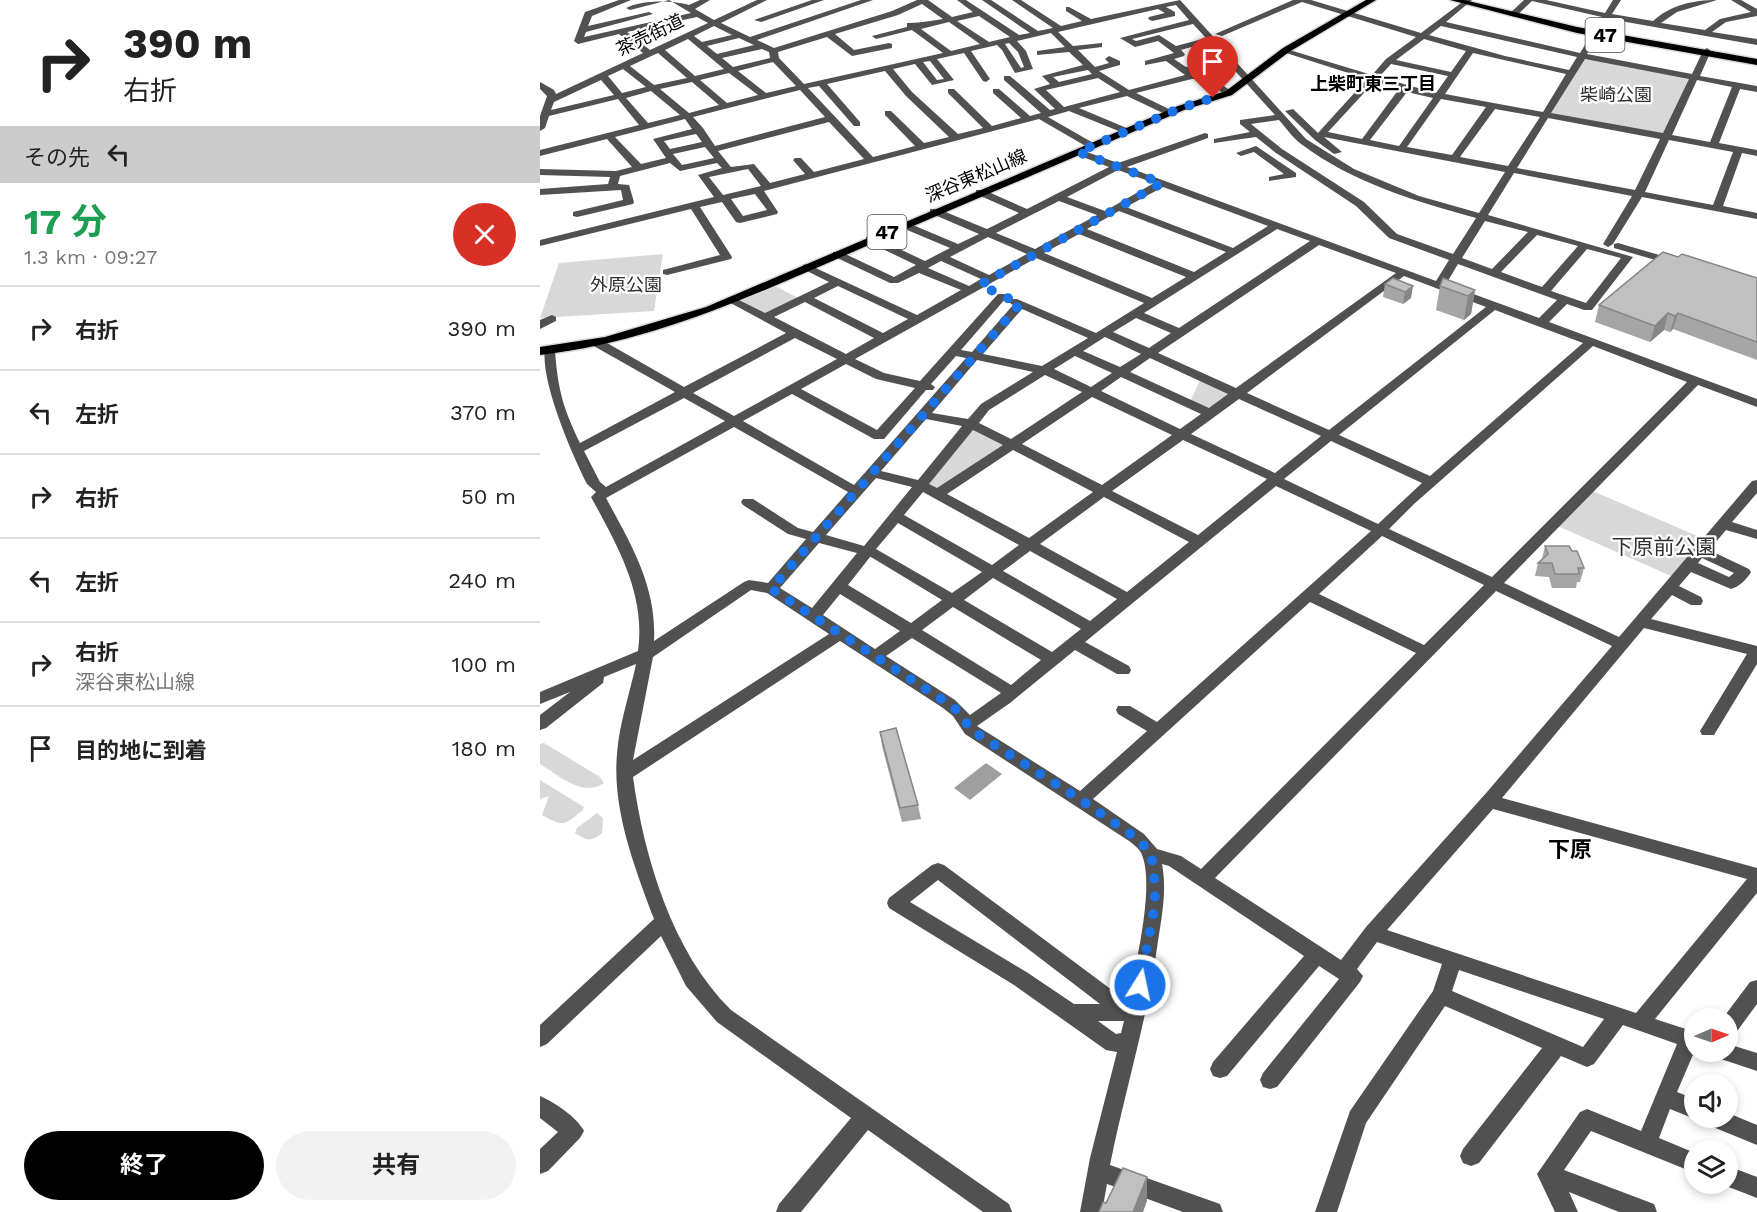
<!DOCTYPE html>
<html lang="ja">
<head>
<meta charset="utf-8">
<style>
  body { margin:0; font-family:"Work Sans","Noto Sans JP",sans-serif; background:#f2f2f2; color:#222; height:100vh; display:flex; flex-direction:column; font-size:22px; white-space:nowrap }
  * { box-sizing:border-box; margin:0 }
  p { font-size:20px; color:#767676 }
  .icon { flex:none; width:33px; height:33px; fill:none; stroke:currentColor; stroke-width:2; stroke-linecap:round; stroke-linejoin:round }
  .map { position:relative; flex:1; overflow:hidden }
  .sheet { display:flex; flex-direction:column; background:#fff; width:540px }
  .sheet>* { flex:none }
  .guide { background:#fff; color:#222; overflow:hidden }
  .needle { width:39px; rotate:88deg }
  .controls { position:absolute; left:1144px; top:1008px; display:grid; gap:12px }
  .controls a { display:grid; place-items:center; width:54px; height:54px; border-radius:50%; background:#fff; box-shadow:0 3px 9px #0003; font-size:30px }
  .pin { position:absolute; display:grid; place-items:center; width:51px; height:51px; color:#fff; margin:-62px -26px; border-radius:50% 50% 50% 0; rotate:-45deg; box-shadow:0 0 6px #0007 }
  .pin .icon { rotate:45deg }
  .me { position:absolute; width:66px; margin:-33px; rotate:10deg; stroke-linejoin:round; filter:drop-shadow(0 0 4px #0008) }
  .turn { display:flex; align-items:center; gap:21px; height:126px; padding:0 24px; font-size:27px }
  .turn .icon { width:78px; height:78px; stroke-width:2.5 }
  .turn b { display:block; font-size:42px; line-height:51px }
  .then { display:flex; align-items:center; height:57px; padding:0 24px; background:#0003; gap:12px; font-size:22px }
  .round { display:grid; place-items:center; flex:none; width:63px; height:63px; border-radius:32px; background:#f2f2f2 }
  .overview { display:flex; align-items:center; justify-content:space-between; height:102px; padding:0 24px }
  h1 { font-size:36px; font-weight:700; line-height:45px; color:#1e9e55 }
  .action { display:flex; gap:12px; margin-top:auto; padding:12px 24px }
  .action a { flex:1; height:69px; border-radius:36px; background:#000; color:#fff; font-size:24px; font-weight:700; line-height:69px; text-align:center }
  .action a+a { background:#f2f2f2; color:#222 }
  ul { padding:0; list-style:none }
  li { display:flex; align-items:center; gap:18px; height:84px; padding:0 24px; border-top:2px solid #e0e0e0 }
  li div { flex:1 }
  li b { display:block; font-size:22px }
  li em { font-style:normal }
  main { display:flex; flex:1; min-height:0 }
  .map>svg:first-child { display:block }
</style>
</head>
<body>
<main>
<section class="sheet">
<div class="guide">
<div class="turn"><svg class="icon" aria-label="right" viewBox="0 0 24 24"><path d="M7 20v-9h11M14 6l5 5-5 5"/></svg><div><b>390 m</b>右折</div></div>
<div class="then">その先<svg class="icon" aria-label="left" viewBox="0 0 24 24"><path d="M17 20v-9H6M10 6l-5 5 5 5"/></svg></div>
</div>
<div class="overview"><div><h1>17 分</h1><p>1.3 km · 09:27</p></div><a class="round" style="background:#d93025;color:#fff"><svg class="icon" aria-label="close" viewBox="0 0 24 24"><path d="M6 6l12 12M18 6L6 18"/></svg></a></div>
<ul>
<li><svg class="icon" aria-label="right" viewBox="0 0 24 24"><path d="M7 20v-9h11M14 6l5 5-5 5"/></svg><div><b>右折</b></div><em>390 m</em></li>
<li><svg class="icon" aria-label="left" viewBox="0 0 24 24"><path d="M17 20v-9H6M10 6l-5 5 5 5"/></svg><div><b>左折</b></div><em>370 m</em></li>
<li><svg class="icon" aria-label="right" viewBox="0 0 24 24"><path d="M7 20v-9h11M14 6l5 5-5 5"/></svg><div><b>右折</b></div><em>50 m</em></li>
<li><svg class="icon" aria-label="left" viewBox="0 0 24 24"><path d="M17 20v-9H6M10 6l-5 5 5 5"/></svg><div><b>左折</b></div><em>240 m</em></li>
<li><svg class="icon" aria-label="right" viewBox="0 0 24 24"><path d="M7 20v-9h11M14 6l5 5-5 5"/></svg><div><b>右折</b><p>深谷東松山線</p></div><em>100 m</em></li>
<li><svg class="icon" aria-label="arrive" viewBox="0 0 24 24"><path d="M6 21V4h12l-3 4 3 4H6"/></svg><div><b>目的地に到着</b></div><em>180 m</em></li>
</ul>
<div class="action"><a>終了</a><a>共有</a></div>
</section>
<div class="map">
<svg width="1217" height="1212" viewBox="0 0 1217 1212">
  <rect width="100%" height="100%" fill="#fff"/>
  <g fill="#d8d8d8">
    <path d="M1042,56L1153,78L1126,137L1006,115Z"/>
    <path d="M123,254L114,311L0,318L19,263Z"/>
    <path d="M233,285L258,298L224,315L198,299Z"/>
    <path d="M661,378L693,391L670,409L651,400Z"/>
    <path d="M433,430L464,445L398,490L387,484Z"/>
    <path d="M1048,489L1169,541L1138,579L1013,524Z"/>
    <path d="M4,743L60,777L64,783C43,798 18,775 0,764V744Z"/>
    <path d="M0,780L44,807L43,810C23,826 24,827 2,815L9,796L0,799Z"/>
    <path d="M57,813L63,818L62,833C51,842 47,841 35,833L37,828Z"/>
  </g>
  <path fill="#9f9f9f" d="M446,763L462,774L430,800L414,788Z"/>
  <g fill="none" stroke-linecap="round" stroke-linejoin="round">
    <g stroke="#dbdbdb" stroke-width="3">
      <g id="major">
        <path d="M826,0H836L749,52L692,95L644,110C537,156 430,202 322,248C218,293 115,342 0,355V347L65,337L166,307L638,106L686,91L743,48Z"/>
        <path d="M910,0H924L1037,27L1217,59V65L1037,33Z"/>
      </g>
    </g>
    <g fill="#515151" fill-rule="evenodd">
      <path d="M79,0H91L52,16L48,26L109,12L113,14L46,32L44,37L151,13L129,0L90,10L86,8C102,0 132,0 149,5L160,0H170L155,9L174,20L217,0H227L181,23L210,37L321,0H333L217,40L234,48L352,11L377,0H388L412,17L433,12L417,0H426L479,35L490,33L442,0H451L498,31L513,28L472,0H481L521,26L542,21L526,11V7H529L551,19L640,0L766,139L814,169L879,196L939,213L965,172L784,137L802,152L794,154L775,140L745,111L753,109L778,133L827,79L743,52V48L832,75L846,59L876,37L762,2L682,36L675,34L753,0H771L881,33L925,0H932L906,22L1040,53L1062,17L992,1L975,17L968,15L984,0H1006L1065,13L1073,0H1081L1072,14L1113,21C1131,5 1153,0 1177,0L1137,12L1121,23L1165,30L1180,19L1211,12L1191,0H1201L1217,9V16L1186,22L1172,32L1217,39V45L1069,19L1047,54L1152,74L1163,51L1167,48L1171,51L1160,76L1217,86V92L1200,89L1179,143L1217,150V156L1202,153L1183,206L1217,213V219L1102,197L1073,244L1068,247L1063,244L1092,196L974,173L948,215L1093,257L1052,310H1044L1027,304L1009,322L1217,399V407L1158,385L964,583L1079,637L1212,481L1217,480V493L1192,522L1217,530V539L1186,530L1169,550L1209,569L1211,572C1207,579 1199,587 1191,589L1151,572L1139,586L1161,597L1163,601L1161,605H1151L1132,595L1111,619L1217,646V664L1174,735H1162L1160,731L1207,654L1104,628L962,798L1217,868V893L1115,1019L1155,1032V1050L1137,1092L1155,1099V1118H1158L1155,1119L1130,1109L1119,1138L1155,1153V1173L1051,1131L1024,1170L1114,1204L1117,1212H1079L1029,1192L1038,1212H1015L997,1174L1040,1112L1047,1109L1101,1131L1137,1044L1083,1025L1054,1064L1047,1067L1021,1056L939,1163L931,1166L923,1163L920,1156L923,1149L1002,1048L905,1006L826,1123L797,1212H775L810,1111L893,991L902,964L837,942L817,969L823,976L820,982L737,1087L730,1089L723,1087L720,1080L723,1073L799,979L779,966L687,1076L680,1078L673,1076L670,1069L673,1062L764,956L629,866L622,864C627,890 622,916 618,941C608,1017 585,1090 570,1165L680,1204L683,1212H643L567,1184L562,1212H540L550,1158L577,1052L566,1050L474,985L349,908L347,903L349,898L392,865L398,863L404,865L588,1002C595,968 615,887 602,855C600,849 592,843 586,839L425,734L413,716L403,708L300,641L93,777C104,857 132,952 191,1010L469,1204L472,1212H443L328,1130L261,1212H236L239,1204L311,1118L177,1022L146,986L121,936L7,1044L0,1047V1025L114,919C95,868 72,810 77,754C79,724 90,693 96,664L64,677L63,683L6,728L0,730V715L30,692L0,704V692L98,651C106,594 77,545 51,497L56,492L47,484C32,454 0,381 5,348L9,347L15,351C18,390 23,408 40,443L135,392L52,345V339H60L144,387L246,333L185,300L191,297L195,298L225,313L289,282L263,269V265L267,264L377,315L421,290L379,273L358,283H350L293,256V252H301L354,277L376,265L326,241V237H334L385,261L410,248L360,227V223H368L418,244L439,234L390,213V209H398L447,229L479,213L436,194V190H444L487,209L569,167L535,154V150H541L578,163L665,133L668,134V138L587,167L896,281L909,260L849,238L816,206L736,153L716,137L674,143V139L710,132L700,124V120L735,115L669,42L641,50L645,54L644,56L634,59L646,67L670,61V65L651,71L654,74L678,76L685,87L692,91V95C682,97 677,88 672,80L652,79L596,93L633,111V115H627L587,96L539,108L589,129L591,131L586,134L529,111L508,117L555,144V148H549L499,119L224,191L238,212L237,214L200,223L196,222L182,202L160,207L192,257L191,259L127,275L123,274V270L180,255L151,209L0,246V240L174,197L158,175L182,168L177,163L140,171L130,163L80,176L78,184L89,185L94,202L93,204L37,217L33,216V212L83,200L81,190L0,195V189L68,184L70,177L0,175V169L76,171L92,167L67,139L0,156V150L99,125L78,99L9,116L5,128L0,131V116L7,96L0,89V82L14,90L16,94L103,53L79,34L38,44L34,41L45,12ZM382,4L403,19C390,21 379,23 367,23V27L332,36L336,39L372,30L403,53L264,84L239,58L238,52L287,37L312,56L352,48V44L349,43L314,50L295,34L358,15ZM636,5L649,20L580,38L595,47L618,41L634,53L605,61V65L626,61L645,75L589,90L559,71L580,65V61L569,56L565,59L569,63L555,67L538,50L562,47V43L533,46L518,32L618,9L625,13L609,17L608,19L612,21L635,16V12L626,7ZM439,16L470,37L449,42L417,21ZM157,17L168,23L110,50L87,32ZM409,22L440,44L411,51L381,29ZM653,24L666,38L636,46L619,35L596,41L592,39ZM174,26L192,35L162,42L154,36ZM901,26L1037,57L1029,70L965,56L889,35ZM511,33L525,47L497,51V55L529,52L543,65L502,76L510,84L494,89L515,109L510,110L470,76H464V80L501,113L490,116L459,89H453V93L481,118L452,126L414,89H408V93L443,128L418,134L372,92L353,69L375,64L392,85L414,80L397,59L424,53L443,81L446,82L450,79L431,51L457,45L462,50L475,73L493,69L486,51L477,41ZM199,38L214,45L177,54L167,46ZM148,39L184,69L155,76L125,50ZM884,39L926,51L911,72L856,60ZM469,43L478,52L484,67L481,68L465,44ZM222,49L229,52L230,58L193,67L182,58ZM118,53L147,78L114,85L90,66ZM933,53L1026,74L1003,112L905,94ZM1045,59L1149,79L1123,133L1011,113ZM390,61L404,79L397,80L383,62ZM233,62L256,86L226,93L198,71ZM851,64L908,76L896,93L839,77ZM83,69L106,87L82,93L68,76ZM548,70L552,74L519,82L513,77ZM345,71L366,96L409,137L384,143L351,111H345V115L375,146L333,157L268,88L279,86L314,126H320V122L287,84ZM189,73L218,95L187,103L160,80ZM558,78L580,92L524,107L506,90ZM61,80L74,95L11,110L14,102ZM1157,80L1192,87L1170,142L1132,135ZM835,81L859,89L822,139L788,132ZM152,82L179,105L149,113L120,89ZM260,90L285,117L175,146L163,128L153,117ZM111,91L140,115L108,123L86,98ZM867,92L893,98L859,146L830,140ZM901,99L946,107L912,155L867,147ZM955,109L1000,117L968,166L920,157ZM1008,118L1120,139L1095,190L977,168ZM145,119L152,129L113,139L126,158L101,164L75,137ZM739,120C746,128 753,138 761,144C813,183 875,201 936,218L913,254L857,234L824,202L742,149L711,124ZM289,122L324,159L274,172L261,158H255L253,160L265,174L230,183L214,164L191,167L178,151ZM156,134L162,142L130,149L124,141ZM1129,140L1193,152L1173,205L1105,192ZM165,147L174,158L142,165L133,154ZM208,169L221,186L183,195L169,177ZM578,170L614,183L565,211L527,197ZM623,187L728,226L693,248L586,207ZM215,194L227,210L203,216L191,199ZM519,201L557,215L495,249L456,233ZM579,211L686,252L654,272L547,229ZM945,221L988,232L952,269L922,258ZM737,229L770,241L639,328L604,313ZM539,234L646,277L612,298L504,253ZM997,235L1038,246L1002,287L961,272ZM448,237L487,254L449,275L410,257ZM779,245L856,273L696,388L618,353ZM1047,249L1081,258L1046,303L1011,291ZM496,258L604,303L556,333L477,299H469L467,301L473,305L432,352L421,350L466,298V294H458L380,381L344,373L315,359ZM401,261L441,279L429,286L388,268ZM918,264L1017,300L999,318L906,284ZM864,276L946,307L789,430L707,393ZM298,286L368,319L343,333L274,298ZM265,302L334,338L306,354L234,317ZM482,309L548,338L502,366L443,354ZM955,310L1043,343L890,476L799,435ZM596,318L631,333L609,348L573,332ZM565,337L601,354L580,367L543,351ZM255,338L297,359L194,416L153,393ZM1053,346L1147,382L952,577L849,529L874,504ZM416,356L426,358L314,485L203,421L252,394L334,439H344L386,390H393L395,387L391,384ZM535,356L572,373L551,387L514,369ZM610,358L688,394L669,408L590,372ZM437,360L493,372L441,404L428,419L392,413ZM306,364L336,379L375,388L337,430L261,389ZM505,375L542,392L471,439L439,423L449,410ZM581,377L661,414L640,429L561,391ZM552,397L632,435L562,485L482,444ZM144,398L185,421L66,487L60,482L44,451ZM699,399L781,436L735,473L651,434ZM386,419L422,426L378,480L341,471ZM194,427L308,492L273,532L258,528L213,499H203L201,502L203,505L248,534L266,539L228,583L209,580L204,582L114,641C117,587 91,544 66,498ZM433,430L463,445L397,488L389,484ZM643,440L727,479L658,535L572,491ZM791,441L882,483L838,524L744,479ZM473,450L553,492L489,538L407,494ZM336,478L372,487L324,546L286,535ZM736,486L831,531L617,722L590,706H578L576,710L578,714L607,731L540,791L437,726L470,703L535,650L577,674H589L591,670L589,666L545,642ZM383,492L479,545L452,565L364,515ZM564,497L649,542L587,592L500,544ZM358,523L442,572L412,593L336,549ZM842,536L944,585L884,645L779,594ZM279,543L317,553L272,608L240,588ZM490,551L577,599L550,621L463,571ZM330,557H331L402,600L371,623L308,585ZM1162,558L1194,573L1189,577L1158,563ZM453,578L541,629L512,652L424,600ZM211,590L227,593L289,634L93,760L113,657ZM956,591L1072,646L947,792L826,927L801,960L675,878ZM300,594L360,631L335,649L283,615ZM770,602L876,653L661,869L641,856L617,849L604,834L553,799ZM413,607L501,660L471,685L382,630ZM372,638L461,693L430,715L415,700L346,656ZM953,809L1207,879L1096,1013L847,930ZM398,880L560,1004H534L488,973L370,902ZM919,970L1064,1019L1043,1047L912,991ZM558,1021H584L581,1033L576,1034Z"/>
      <path d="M272,0H284L221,22L214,20Z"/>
      <path d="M716,146L756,173V177L729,181V177L744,174L714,152L701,156L696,153Z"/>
      <path d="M1078,243L1140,261L1142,263L1136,266L1074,248V244Z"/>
      <path d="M12,315L16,317V321L0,329V320Z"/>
      <path d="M1217,980V1004L1195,1034L1188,1037V1018H1183L1210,982Z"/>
      <path d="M1188,1044L1217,1053V1071L1178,1058L1175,1052H1188Z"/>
      <path d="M0,1096C14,1102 37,1117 44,1131L40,1138L8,1171L0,1174V1149L18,1132L0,1118Z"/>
      <path d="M1188,1113L1217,1125V1145L1168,1125L1165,1118H1188Z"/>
      <path d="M1188,1166L1217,1177V1198L1181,1184H1188Z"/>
    </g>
    <use href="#major" fill="#000" fill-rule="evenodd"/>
  </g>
  <g fill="#a5a5a5">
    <path d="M1138,257L1217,278V360L1133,329L1130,332L1124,330L1110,342L1055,322L1059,305Z"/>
    <path d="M853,278L871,298L863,304L843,297L845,284Z"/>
    <path d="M900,286L935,290L931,314L924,320L896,310Z"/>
    <path d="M1005,546L1032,551L1044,568L1040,582H1037L1036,588H1012L1009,577L995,576L998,563L1002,559Z"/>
    <path d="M340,732L378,805L381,819L362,822L342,746Z"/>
  </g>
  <g fill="#868686">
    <path d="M873,286L871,298L863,304L865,292Z"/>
    <path d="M935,290L931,314L924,320L928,296Z"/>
    <path d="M1128,313L1124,330L1110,342L1115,326Z"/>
    <path d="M1138,313L1133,329L1130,332L1135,316Z"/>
    <path d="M607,1177V1201L603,1212H593Z"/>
  </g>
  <g fill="#c0c0c0" stroke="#868686" stroke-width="1.5">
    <path d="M1123,252L1138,257L1142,254L1217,278V342L1138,313L1135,316L1128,313L1115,326L1059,305Z"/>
    <path d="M853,278L873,286L865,292L845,284Z"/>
    <path d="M903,278L935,290L928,296L900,286Z"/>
    <path d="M1005,546H1029L1032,551H1037L1044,568H1038L1039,574H1015L1012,563H998L1008,554Z"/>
    <path d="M356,728L378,805L360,808L340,732Z"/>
    <path d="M583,1168L607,1177L593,1212H559L563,1202L566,1203Z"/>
  </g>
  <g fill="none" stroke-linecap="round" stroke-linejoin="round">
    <path stroke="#1a73e8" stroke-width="10" stroke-dasharray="0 18" d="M600,985L615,904L614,872L611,854L599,840L541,800L431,730L419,712L409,704L231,589L480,304L440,285L622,183L538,152L641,108L673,98"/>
  </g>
  <g text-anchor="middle" stroke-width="4.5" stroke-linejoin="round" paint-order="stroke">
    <g font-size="18" fill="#000" stroke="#fff">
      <text transform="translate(110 35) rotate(-26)" y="6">茶売街道</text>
      <text transform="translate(436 176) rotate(-23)" y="6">深谷東松山線</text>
    </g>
    <g font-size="18" font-weight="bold" fill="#000" stroke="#fff">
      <text x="833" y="90">上柴町東三丁目</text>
    </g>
    <g font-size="18" fill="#2f2f2f" stroke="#fff">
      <text x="1076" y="101">柴崎公園</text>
      <text x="86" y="291">外原公園</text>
    </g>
    <g fill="#fff" stroke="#4c4c4c" stroke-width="1.5">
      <rect x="1045.5" y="18" width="39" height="34" rx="4.5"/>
      <rect x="327.5" y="215" width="39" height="34" rx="4.5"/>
    </g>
    <g font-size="20" font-weight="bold" fill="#000">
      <text x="1065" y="42">47</text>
      <text x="347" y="239">47</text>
    </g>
    <g font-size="21" fill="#2f2f2f" stroke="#fff">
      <text x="1124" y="554">下原前公園</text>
    </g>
    <g font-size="22" font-weight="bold" fill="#000" stroke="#fff">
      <text x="1030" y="857">下原</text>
    </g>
  </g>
</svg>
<div class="controls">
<a><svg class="needle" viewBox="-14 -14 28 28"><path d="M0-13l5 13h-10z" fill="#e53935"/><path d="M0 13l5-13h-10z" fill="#767676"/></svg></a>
<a><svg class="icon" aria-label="sound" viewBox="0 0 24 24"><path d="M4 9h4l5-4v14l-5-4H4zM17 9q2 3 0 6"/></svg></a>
<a><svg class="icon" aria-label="layers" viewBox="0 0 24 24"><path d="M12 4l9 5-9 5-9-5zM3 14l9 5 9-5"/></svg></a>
</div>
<div class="pin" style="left:673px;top:98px;background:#d93025"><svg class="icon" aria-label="arrive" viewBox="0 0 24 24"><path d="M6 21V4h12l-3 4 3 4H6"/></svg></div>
<svg class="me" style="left:600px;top:985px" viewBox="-20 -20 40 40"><circle r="17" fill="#1a73e8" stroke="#fff" stroke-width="3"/><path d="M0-11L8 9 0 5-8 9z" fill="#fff"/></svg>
</div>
</main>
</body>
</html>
